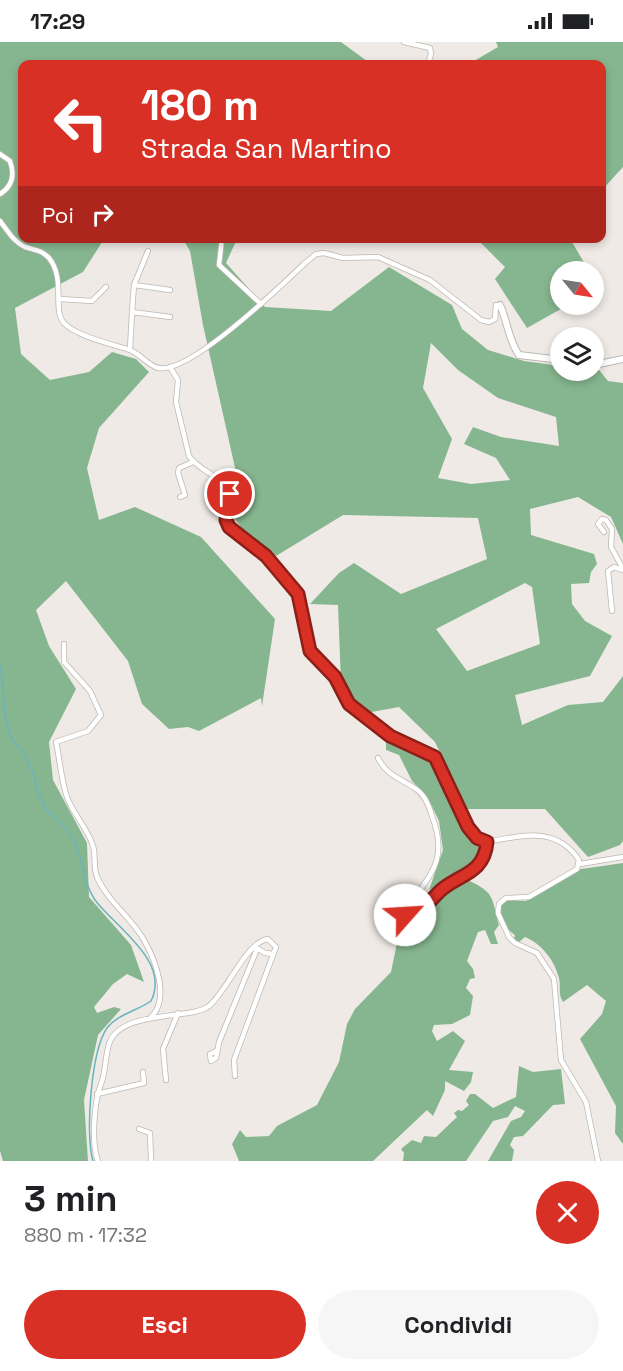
<!DOCTYPE html>
<html lang="it">
<head>
<meta charset="utf-8">
<style>
  body { margin:0; font-family:"Space Grotesk",sans-serif; background:#f6f6f6; color:#202124; height:100vh; display:flex; flex-direction:column; font-size:22px; white-space:nowrap }
  * { box-sizing:border-box; margin:0 }
  p { font-size:20px; color:#757577 }
  .icon { flex:none; width:33px; height:33px; fill:none; stroke:currentColor; stroke-width:2; stroke-linecap:round; stroke-linejoin:round }
  .map { position:relative; height:1119px; overflow:hidden }
  .side { display:flex; flex-direction:column; background:#fff; flex:1 }
  .side>* { flex:none }
  .hud { position:absolute; left:18px; top:18px; width:588px; height:183px; border-radius:12px; box-shadow:0 3px 9px #0003; background:#d93025; color:#fff; overflow:hidden }
  .needle { width:39px; rotate:120deg }
  .buttons { position:absolute; left:550px; top:219px; display:grid; gap:12px }
  .buttons a { display:grid; place-items:center; width:54px; height:54px; border-radius:50%; background:#fff; box-shadow:0 3px 9px #0003; font-size:30px }
  .pin { position:absolute; display:grid; place-items:center; width:51px; height:51px; color:#fff; margin:-26px; border:3px solid #fff; border-radius:50%; box-shadow:0 2px 6px #0007 }
  .me { position:absolute; width:66px; margin:-33px; rotate:64deg; stroke-linejoin:round; filter:drop-shadow(0 0 4px #0008) }
  .turn { display:flex; align-items:center; gap:21px; height:126px; padding:0 24px; font-size:27px }
  .turn .icon { width:78px; height:78px; stroke-width:2.5 }
  .turn b { display:block; font-size:42px; line-height:51px }
  .then { display:flex; align-items:center; height:57px; padding:0 24px; background:#0003; gap:12px; font-size:22px }
  .round { display:grid; place-items:center; flex:none; width:63px; height:63px; border-radius:32px; background:#f6f6f6 }
  .headline { display:flex; align-items:center; justify-content:space-between; height:102px; padding:0 24px }
  h1 { font-size:36px; font-weight:700; line-height:45px }
  .action { display:flex; gap:12px; margin-top:auto; padding:12px 24px }
  .action a { flex:1; height:69px; border-radius:36px; background:#d93025; color:#fff; font-size:24px; font-weight:700; line-height:69px; text-align:center }
  .action a+a { background:#f6f6f6; color:#202124 }
  .status { display:flex; justify-content:space-between; align-items:center; height:42px; padding:0 30px; background:#fff; direction:ltr }
  .status svg { height:16px; fill:currentColor }
  .map>svg:first-child { display:block }
</style>
</head>
<body>
<div class="status"><b>17:29</b><svg viewBox="0 0 49 12"><path d="M0 12V9h3v3zM5 12V6h3v6zM10 12V3h3v9zM15 12V0h3v12zM26 1h20v11H26zM47 4h2v5h-2z"/></svg></div>
<div class="map">
<svg width="623" height="1119" viewBox="0 0 623 1119">
  <rect width="100%" height="100%" fill="#efeae5"/>
  <g fill="#86b68f" fill-rule="evenodd">
    <path d="M0,0H341L371,22H22V196L104,197L83,230L15,266L21,312L50,338L89,330L112,310L136,317L149,330L99,386L87,426L99,478L135,465L201,495L275,577L262,664L261,656L199,689L188,685L169,687L142,662L128,619L66,539L36,568L49,604L76,647L49,700L53,738L87,801L89,855L131,903L144,940L127,932L113,942L94,965L97,971L114,965L121,967L98,993L84,1058L88,1119H3L0,1109Z"/>
    <path d="M496,0H623V125L602,148V22H469L498,5Z"/>
    <path d="M183,197H237L226,221L265,265L331,269L389,225L452,263L462,287L488,308L524,319L561,324V328H599L608,339L623,341V502L611,475L578,455L530,467L531,493L594,512L597,522L591,530L589,541L571,542L572,562L585,579L612,594L590,634L515,653L522,683L568,663L603,660L623,634V799L620,803L588,815L545,767H467L435,700L399,665L366,671L341,641L338,563L310,562L339,531L354,521L401,552L487,517L478,476L343,473L276,514L243,488L232,473L240,448L203,283L190,209ZM431,301L458,328L498,356L556,375L559,404L501,395L473,385L464,402L496,416L510,438L471,442L438,436L452,397L423,346ZM525,541L532,545L540,602L467,629L436,587Z"/>
    <path d="M477,197H573L572,200L589,229L561,230V262L568,263L527,286L495,237L505,225Z"/>
    <path d="M386,696L430,718L472,800L481,807L466,832L429,848L443,808L439,779L427,754L412,739L399,713L386,708Z"/>
    <path d="M623,821V1102L615,1091L616,1064L580,997L602,972L606,959L587,943L563,960C557,951 562,943 558,933C553,916 540,901 525,895L518,901L514,897L515,893C503,885 501,878 500,865L507,858L526,859L581,827Z"/>
    <path d="M467,838C497,851 491,857 499,883L494,890L498,902H491L485,888L478,890L467,919L473,927L475,936L470,937L466,946L473,954L470,973L452,982L434,983L432,989L437,999L453,989L465,999L449,1028L473,1030L471,1040L464,1049L445,1039V1048L433,1074L427,1068L373,1119H239L232,1102L240,1088L246,1095L269,1094L277,1084L317,1063L339,1020L347,982L355,967L391,930L398,896L410,880L447,848Z"/>
    <path d="M519,1024L533,1030L561,1027L565,1062L553,1063L523,1094L514,1095L510,1103L514,1108L512,1119H488L511,1079L521,1075L525,1069L515,1064L508,1075L493,1079L466,1119H403L404,1111L401,1107L412,1098L421,1101L424,1094L436,1095L457,1075L454,1071L458,1068L462,1069L469,1063L466,1059L470,1052H475L493,1066L516,1055Z"/>
  </g>
  <g fill="none" stroke-linecap="round" stroke-linejoin="round">
    <path stroke="#69b4bd" stroke-width="1.5" d="M0,624C5,645 2,667 8,688C11,700 19,704 25,714C35,728 37,757 47,768C57,779 68,785 74,799C84,819 82,839 95,858C115,885 171,919 151,959C137,969 118,972 107,986C91,1009 85,1093 93,1119"/>
    <g stroke="#bcb8b3" stroke-width="6">
      <g id="minor">
        <path d="M404,0L430,6L431,12L428,22"/>
        <path d="M0,112L10,119C15,133 13,144 0,152"/>
        <path d="M0,179C7,188 14,200 25,205C34,208 42,208 49,216C66,237 52,268 64,281C76,294 111,302 127,307C139,310 147,323 158,326C189,333 282,243 305,221L316,212L324,211L343,216L378,215L430,238L481,278L489,280L495,277L496,263L501,264"/>
        <path d="M222,196L219,223L261,262"/>
        <path d="M134,243L170,248"/>
        <path d="M60,257L92,259L106,245"/>
        <path d="M132,270L134,243L148,209"/>
        <path d="M130,307L132,270L170,275"/>
        <path d="M170,325L178,338L176,360L189,414C199,429 218,432 228,448C234,460 223,473 229,485L266,514L298,552L311,609L335,635L349,662L390,694L435,715C448,740 455,779 478,797C492,808 548,771 579,818L577,827L529,855L506,856L499,862L498,871L509,895L515,901L537,911L554,937L561,1018L586,1060L598,1119"/>
        <path d="M180,455L185,453L178,431L179,426L193,420"/>
        <path d="M604,490L598,482L602,477L606,478L612,487L611,505L623,527"/>
        <path d="M612,569L608,529L614,525L623,528"/>
        <path d="M64,602V620L90,649L101,673L88,689L56,700C60,718 61,738 67,755C73,772 88,787 93,804C96,814 93,825 97,835C108,860 132,876 144,898C156,919 170,957 151,975"/>
        <path d="M378,716C387,734 400,736 416,747C425,753 429,763 432,774C449,819 430,833 405,868V874L413,876C423,868 431,858 440,849C458,832 484,833 487,800"/>
        <path d="M580,822L623,815"/>
        <path d="M255,905L265,911L273,912"/>
        <path d="M216,1009L210,1012L211,1019L216,1016L219,1000L257,907"/>
        <path d="M166,1038L163,1007L178,971"/>
        <path d="M97,1052L144,1041L143,1030"/>
        <path d="M139,1087L150,1091L151,1119"/>
        <path d="M98,1119C91,1101 94,1060 101,1042C106,1029 105,1015 109,1002C120,967 193,978 209,964C228,948 246,900 268,897L276,905L234,1018L235,1034"/>
      </g>
    </g>
    <g stroke="#bcb8b3" stroke-width="8">
      <g id="tertiary">
        <path d="M500,263C508,281 508,297 519,313L561,318"/>
        <path d="M594,323L623,317"/>
      </g>
    </g>
    <use href="#minor" stroke="#fff" stroke-width="4.5"/>
    <use href="#tertiary" stroke="#fff" stroke-width="6"/>
  </g>
  <g fill="none" stroke-linecap="round" stroke-linejoin="round">
    <g stroke="#8d1f18" stroke-width="15">
      <path id="route" d="M230,452L226,478L229,485L266,514L298,552L310,609L335,635L349,662L390,694L435,715L468,785L477,796L487,800C484,833 458,832 440,849C431,858 423,868 413,876L405,873"/>
    </g>
    <use href="#route" stroke="#d93025" stroke-width="10"/>
  </g>
</svg>
<div class="buttons">
<a><svg class="needle" viewBox="-14 -14 28 28"><path d="M0-13l5 13h-10z" fill="#e53935"/><path d="M0 13l5-13h-10z" fill="#757577"/></svg></a>
<a><svg class="icon" aria-label="layers" viewBox="0 0 24 24"><path d="M12 4l9 5-9 5-9-5zM3 14l9 5 9-5"/></svg></a>
</div>
<div class="pin" style="left:230px;top:452px;background:#d93025"><svg class="icon" aria-label="arrive" viewBox="0 0 24 24"><path d="M6 21V4h12l-3 4 3 4H6"/></svg></div>
<svg class="me" style="left:405px;top:873px" viewBox="-20 -20 40 40"><circle r="19" fill="#fff"/><path d="M0-13L10 11 0 6-10 11z" fill="#d93025"/></svg>
<div class="hud">
<div class="turn"><svg class="icon" aria-label="left" viewBox="0 0 24 24"><path d="M17 20v-9H6M10 6l-5 5 5 5"/></svg><div><b>180 m</b>Strada San Martino</div></div>
<div class="then">Poi<svg class="icon" aria-label="right" viewBox="0 0 24 24"><path d="M7 20v-9h11M14 6l5 5-5 5"/></svg></div>
</div>
</div>
<section class="side">
<div class="headline"><div><h1>3 min</h1><p>880 m · 17:32</p></div><a class="round" style="background:#d93025;color:#fff"><svg class="icon" aria-label="close" viewBox="0 0 24 24"><path d="M6 6l12 12M18 6L6 18"/></svg></a></div>
<div class="action"><a>Esci</a><a>Condividi</a></div>
</section>
</body>
</html>
